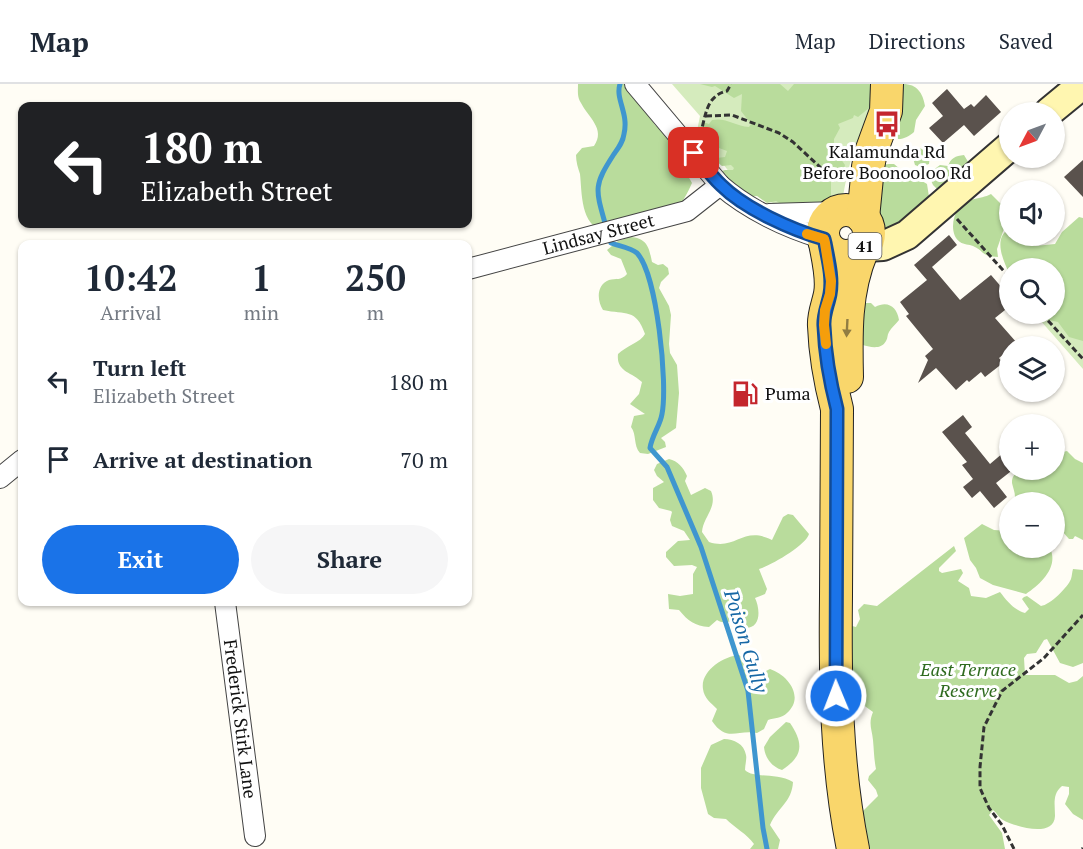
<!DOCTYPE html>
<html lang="en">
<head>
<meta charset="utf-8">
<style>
  body { margin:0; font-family:"PT Serif",serif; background:#f6f6f7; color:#1f2937; height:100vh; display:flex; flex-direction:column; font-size:22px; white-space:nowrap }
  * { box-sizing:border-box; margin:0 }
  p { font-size:20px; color:#747a83 }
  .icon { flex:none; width:33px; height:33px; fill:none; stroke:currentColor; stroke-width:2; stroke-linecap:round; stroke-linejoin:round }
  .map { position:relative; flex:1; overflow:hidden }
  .panel { position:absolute; left:18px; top:156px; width:454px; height:366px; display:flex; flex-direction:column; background:#fff; border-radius:12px; box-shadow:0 2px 4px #0004 }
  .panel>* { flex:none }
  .top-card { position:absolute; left:18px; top:18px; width:454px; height:126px; border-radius:12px; box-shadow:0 2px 4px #0004; background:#202124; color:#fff; overflow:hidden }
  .needle { width:39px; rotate:229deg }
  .buttons { position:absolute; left:999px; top:18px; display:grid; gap:12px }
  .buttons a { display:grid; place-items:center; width:66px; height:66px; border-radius:50%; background:#fff; box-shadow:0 2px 4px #0004; font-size:30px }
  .pin { position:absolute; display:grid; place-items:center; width:51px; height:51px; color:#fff; margin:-26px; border-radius:12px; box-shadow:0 3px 9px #0006 }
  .me { position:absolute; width:66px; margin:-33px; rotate:359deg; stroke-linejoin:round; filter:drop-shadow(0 0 4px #0008) }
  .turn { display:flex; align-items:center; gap:21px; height:126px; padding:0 24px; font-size:27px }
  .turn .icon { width:78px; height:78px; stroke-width:2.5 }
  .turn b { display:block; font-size:42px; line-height:51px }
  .eta { display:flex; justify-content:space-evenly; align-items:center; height:102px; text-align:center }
  .eta b { font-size:36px; font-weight:700; line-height:42px }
  .button { display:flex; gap:12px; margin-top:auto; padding:12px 24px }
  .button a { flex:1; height:69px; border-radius:36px; background:#1a73e8; color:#fff; font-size:24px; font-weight:700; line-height:69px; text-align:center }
  .button a+a { background:#f6f6f7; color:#1f2937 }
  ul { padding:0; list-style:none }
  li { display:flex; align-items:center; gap:18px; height:78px; padding:0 24px }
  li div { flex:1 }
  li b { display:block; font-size:22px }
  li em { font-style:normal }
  header { display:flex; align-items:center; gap:36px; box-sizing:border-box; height:84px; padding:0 30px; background:#fff; border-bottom:2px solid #e0e1e3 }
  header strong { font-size:28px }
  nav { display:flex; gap:33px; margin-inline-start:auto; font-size:21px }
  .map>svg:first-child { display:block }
</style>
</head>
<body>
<header>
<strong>Map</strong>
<nav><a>Map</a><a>Directions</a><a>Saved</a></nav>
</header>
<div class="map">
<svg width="1083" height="765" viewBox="0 0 1083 765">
  <rect width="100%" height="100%" fill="#fffdf5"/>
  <g fill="#d5ebbd">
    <path d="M672,0H887C860,40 847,79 841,127L798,130L764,115L734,94L697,47L700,32Z"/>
    <path d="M1083,198V285L1040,236L1047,230H1054Z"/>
  </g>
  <g fill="#b9dc9c">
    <path d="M578,0H627L655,41L667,50L690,80L688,92L692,99C684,117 668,145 647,149C632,142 620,149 605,147C580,143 582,107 580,90C578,84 576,78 576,71L582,64L594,62C606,45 588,33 581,19C577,13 578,7 578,0Z"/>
    <path d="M700,0H780L788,7L794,0H881L869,24L858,33L854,31L853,34L838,40L840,44L834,55V65L845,81L844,85L831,98V123L785,122L776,117L767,119L757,112L748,113L719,88L725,86H733L734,84L731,81L722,82L716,77L717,74L725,73L727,67L703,58L701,56L702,48L700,45L703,38L709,40L712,36C726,33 735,42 749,43L751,40L741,27L742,10L734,14L715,2L712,3Z"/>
    <path d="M903,0C917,0 923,9 925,22L916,36L914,48C908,53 901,57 893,54L894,36L901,32L903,28L897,17V7Z"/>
    <path d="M915,63C924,64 931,71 929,80L920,83L915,81L911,67Z"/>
    <path d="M964,71L970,81L964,87L955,89L953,97L942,105H937L933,101L929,92L932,87L940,81L948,82C951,74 955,72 964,71Z"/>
    <path d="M889,80H894L900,85L902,91H912L927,100L930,119L887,150L882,147L876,137L882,81Z"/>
    <path d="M991,110L1001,120L1008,133L997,165L998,173C980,172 986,168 973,162C969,160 964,161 960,158C950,151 952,134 958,125C966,113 980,116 991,110Z"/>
    <path d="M1079,133L1083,134V257L1069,253L1058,238L1049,236L1039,230H1054V184H1010L1009,189C1003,176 993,154 1009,145L1010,152H1027L1035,162L1055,160L1062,148Z"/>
    <path d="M630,153C647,154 649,163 652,178L658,181L663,180L668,184L669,190L661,198L659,204L669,222L671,231L669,260L670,269L677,281L679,309L676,344L661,354L665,358L666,363L648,370L640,369C633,361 637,351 631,343L634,332L645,330L630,320L639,310L642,298C632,288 616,288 618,270C626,262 641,258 645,250C636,224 626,231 603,226C597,217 596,201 609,196C616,194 621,197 627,190L621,175L611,171L607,166L618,157Z"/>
    <path d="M866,219H871L875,223C888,216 897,223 899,236C896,240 891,244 889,248C887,251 888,254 886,257C879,270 859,259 849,256L859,221Z"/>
    <path d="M1055,365L1059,369L1067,367L1075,375L1083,379V456L1075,452L1073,455H1069L1062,447L1055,449L1054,418H1038L1036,409L1025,418L1015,413C1015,408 1013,404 1012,399C1011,380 1043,386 1054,386Z"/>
    <path d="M669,375C678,377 683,383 687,392L685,397L691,411L705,404L711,407C718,423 703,433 702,448L709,458C736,467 743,441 772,456L783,433L788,430L793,431L809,450C806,461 772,481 759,485L767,505L765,510L755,514C760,524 762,545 744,544C739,544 736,539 731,538C725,537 723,540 717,536L709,543C695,542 688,537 679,526L669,525L668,510L680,512L693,510V490L697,483L692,481L674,482L666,473V468L678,457L690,456L684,447L672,442L670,436L672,428L671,427L659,424L653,416V404L664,398L657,392L654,386L657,380Z"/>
    <path d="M982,440L994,446L1009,447L1010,464H1050C1059,483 1041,500 1026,510L993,501L980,494L976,484L970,476L964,454Z"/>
    <path d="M954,462L956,467L939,484V487L942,489L961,485L963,489L958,497L969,504L971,512L986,514L1000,508C1007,517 1014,526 1025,529L1029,525L1022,515L1024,513L1027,512L1041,522C1050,521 1068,503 1071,495C1072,492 1072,488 1073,485L1083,486V579L1073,583L1060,579L1047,555L1044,556L1036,569L1027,570L1024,574L1025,591H1055L1069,599L1077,597L1083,592V736L1073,730L1065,720L1069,710V703L1062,702C1052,710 1055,721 1055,732C1054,755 1014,742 1003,736C999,734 997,729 993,726L989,731L1002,749L1005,765H854L860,730L878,712L876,706L868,696L869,692L876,685C874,675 874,667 873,656C872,645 868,640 873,628L855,615H848L843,543L852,542L856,543L860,535L858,526L864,520L877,522Z"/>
    <path d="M739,571L750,579L758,591L770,585C788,591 805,613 787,629C782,634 774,634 768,636L764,645L757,649C737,645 727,659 712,637L717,625C711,619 704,614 703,605C700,587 724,572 739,571Z"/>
    <path d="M786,638L790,639C804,660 803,672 782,686C772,683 765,674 764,663L770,653Z"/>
    <path d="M724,655C734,655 744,660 746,671C747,675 745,681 745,686C754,695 776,688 793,698C792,718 778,723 770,741L780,756L778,765H750L754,760C747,750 735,744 726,735L714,734L708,730L701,704V684L711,661Z"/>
  </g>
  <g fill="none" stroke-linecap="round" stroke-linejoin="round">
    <g stroke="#3f96cf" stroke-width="5">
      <path d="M605,139C595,104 594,101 614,70C619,63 623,58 624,50C629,29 615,15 620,0"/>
      <path d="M611,159C619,162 631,164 637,169C657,190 668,300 662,330C660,342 652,351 650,364L667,383L701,463L748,607L763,744L767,765"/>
    </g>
  </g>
  <g fill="#5a524d">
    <path d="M947,5L964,25L971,20L974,23L986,11L1001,28L974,52L964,41L943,59L929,44L943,32L932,19Z"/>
    <path d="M1083,76V113L1064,93Z"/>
    <path d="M949,151L957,161L932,183L960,216L991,191L1010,213V222L995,234L1017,259L1010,262V265L999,274L1003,279L985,293L981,288L969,298L967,296L956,306L936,284L918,299L928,276L925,272L933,265L906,232L909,230L900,218L927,196L914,181Z"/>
    <path d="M963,331L972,343L965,349L990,380L1010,363V388L996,399L1007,413L994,424L980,407L972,414L963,403L973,395L962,381L967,378L942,348Z"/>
  </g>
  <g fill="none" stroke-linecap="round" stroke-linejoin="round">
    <g stroke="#444" stroke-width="22">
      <g id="street">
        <path d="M635,0L720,101C749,126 788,144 824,155"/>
        <path d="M769,130L837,128"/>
        <path id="s1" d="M468,185L687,127L720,101"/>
        <path d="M0,394L22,376"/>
        <path id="s2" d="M225,518L255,752"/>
      </g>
    </g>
    <g stroke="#333" stroke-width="32">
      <g id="secondary">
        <path d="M1049,28L1083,0"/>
        <path d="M865,163L883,162L907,151L1010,62"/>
      </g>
    </g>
    <g stroke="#222" stroke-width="34">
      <g id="primary">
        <circle cx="846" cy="149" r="23"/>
        <path d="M863,134L868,83L871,68L886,27L887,0"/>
        <path d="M825,159C828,175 833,194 830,210C828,221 823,231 824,242C825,270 830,298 837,325C837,387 836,449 836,512C835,597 836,681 853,765"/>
        <path d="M847,293C846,250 845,207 862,167"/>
      </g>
    </g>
    <g stroke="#333" stroke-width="3" stroke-dasharray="6 3" stroke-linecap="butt">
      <path d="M706,32L732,31L779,49L793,58L835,97"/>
      <path d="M700,51C706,33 705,12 727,7L731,0"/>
      <path d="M957,135L1010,194"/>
      <path d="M1042,230L1083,275"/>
      <path d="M1014,765L1002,741L989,724L980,704V683L984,643L1002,607L1044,574L1083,531"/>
      <path d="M1082,765L1083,764"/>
    </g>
    <use href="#street" stroke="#fff" stroke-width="20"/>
    <use href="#secondary" stroke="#fff6b0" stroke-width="28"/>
    <use href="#primary" stroke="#f9d66b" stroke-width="32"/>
  </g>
  <defs><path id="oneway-solid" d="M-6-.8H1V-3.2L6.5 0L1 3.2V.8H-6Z" transform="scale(1.5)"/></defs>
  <use fill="#917d42" href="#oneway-solid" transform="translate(847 244) rotate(93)"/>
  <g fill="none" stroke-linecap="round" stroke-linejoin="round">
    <g stroke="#114b97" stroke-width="15">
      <path id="route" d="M694,69C703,80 711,92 721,101C745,125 792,146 824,155L825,159C828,175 833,194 830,210C828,221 823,231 824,242C825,270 830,298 837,325L836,612"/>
    </g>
    <use href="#route" stroke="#1a73e8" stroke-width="10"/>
    <path stroke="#f59e0b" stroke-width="10" d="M807,150L824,155L825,159L831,197L830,210L825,226L824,241L826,260"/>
  </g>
  <defs>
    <g id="bus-bare" transform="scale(2.07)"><path d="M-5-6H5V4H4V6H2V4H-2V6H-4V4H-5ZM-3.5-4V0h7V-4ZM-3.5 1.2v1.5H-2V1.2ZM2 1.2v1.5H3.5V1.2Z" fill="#c4262e" stroke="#fff" stroke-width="2.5" paint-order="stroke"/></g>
    <g id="fuel-bare" transform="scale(2.07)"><path d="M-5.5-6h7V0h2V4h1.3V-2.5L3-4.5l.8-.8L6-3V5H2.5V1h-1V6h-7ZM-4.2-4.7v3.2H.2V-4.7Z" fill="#c4262e" stroke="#fff" stroke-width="2.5" paint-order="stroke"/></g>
  </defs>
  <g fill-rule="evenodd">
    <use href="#bus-bare" x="887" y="40"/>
    <use href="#fuel-bare" x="745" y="310"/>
  </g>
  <g text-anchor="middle" stroke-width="6" stroke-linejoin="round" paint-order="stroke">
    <rect fill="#fff" stroke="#585858" stroke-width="1.5" x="848.5" y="149" width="33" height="26" rx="4.5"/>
    <g font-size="16" font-weight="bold" fill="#111">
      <text x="865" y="168">41</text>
    </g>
    <g font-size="18" fill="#111" stroke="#fff">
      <text x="887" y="74">Kalamunda Rd<tspan x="887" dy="21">Before Boonooloo Rd</tspan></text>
      <text x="765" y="316" text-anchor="start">Puma</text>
    </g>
    <g font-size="18" fill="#111" stroke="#fff">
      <text dy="6" stroke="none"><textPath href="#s1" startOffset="135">Lindsay Street</textPath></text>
      <text dy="6" stroke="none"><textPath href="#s2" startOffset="118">Frederick Stirk Lane</textPath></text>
    </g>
    <g font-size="18" font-style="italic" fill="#2f6b1f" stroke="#fff">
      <text x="968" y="592">East Terrace<tspan x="968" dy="21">Reserve</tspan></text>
    </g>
    <g font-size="20" font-style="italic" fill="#1768a6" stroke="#fff">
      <text transform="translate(746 557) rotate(73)" y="7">Poison Gully</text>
    </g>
  </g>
</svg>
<div class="buttons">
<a><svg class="needle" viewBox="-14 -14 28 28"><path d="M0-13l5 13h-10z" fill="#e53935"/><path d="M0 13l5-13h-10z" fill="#747a83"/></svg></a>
<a><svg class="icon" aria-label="sound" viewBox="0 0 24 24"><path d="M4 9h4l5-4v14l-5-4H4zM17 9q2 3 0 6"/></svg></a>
<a><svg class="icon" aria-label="search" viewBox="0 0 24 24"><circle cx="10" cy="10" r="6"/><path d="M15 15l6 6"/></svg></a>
<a><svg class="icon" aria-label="layers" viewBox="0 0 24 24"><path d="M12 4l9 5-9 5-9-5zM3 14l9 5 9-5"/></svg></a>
<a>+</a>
<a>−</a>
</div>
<div class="pin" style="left:694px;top:69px;background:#d93025"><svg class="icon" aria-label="arrive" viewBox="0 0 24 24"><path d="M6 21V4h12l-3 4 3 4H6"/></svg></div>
<svg class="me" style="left:836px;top:612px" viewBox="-20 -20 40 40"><circle r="17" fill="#1a73e8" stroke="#fff" stroke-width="3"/><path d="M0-11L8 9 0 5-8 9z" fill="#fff"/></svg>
<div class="top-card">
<div class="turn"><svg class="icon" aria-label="left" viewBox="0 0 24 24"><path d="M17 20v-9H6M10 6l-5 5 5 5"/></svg><div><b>180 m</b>Elizabeth Street</div></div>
</div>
<section class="panel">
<div class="eta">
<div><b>10:42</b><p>Arrival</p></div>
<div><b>1</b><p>min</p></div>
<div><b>250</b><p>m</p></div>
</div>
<ul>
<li><svg class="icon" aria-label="left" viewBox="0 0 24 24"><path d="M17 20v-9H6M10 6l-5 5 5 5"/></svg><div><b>Turn left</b><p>Elizabeth Street</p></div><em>180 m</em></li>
<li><svg class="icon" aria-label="arrive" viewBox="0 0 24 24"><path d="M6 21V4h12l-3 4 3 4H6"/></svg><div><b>Arrive at destination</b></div><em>70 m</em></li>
</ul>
<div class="button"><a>Exit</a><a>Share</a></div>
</section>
</div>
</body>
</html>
